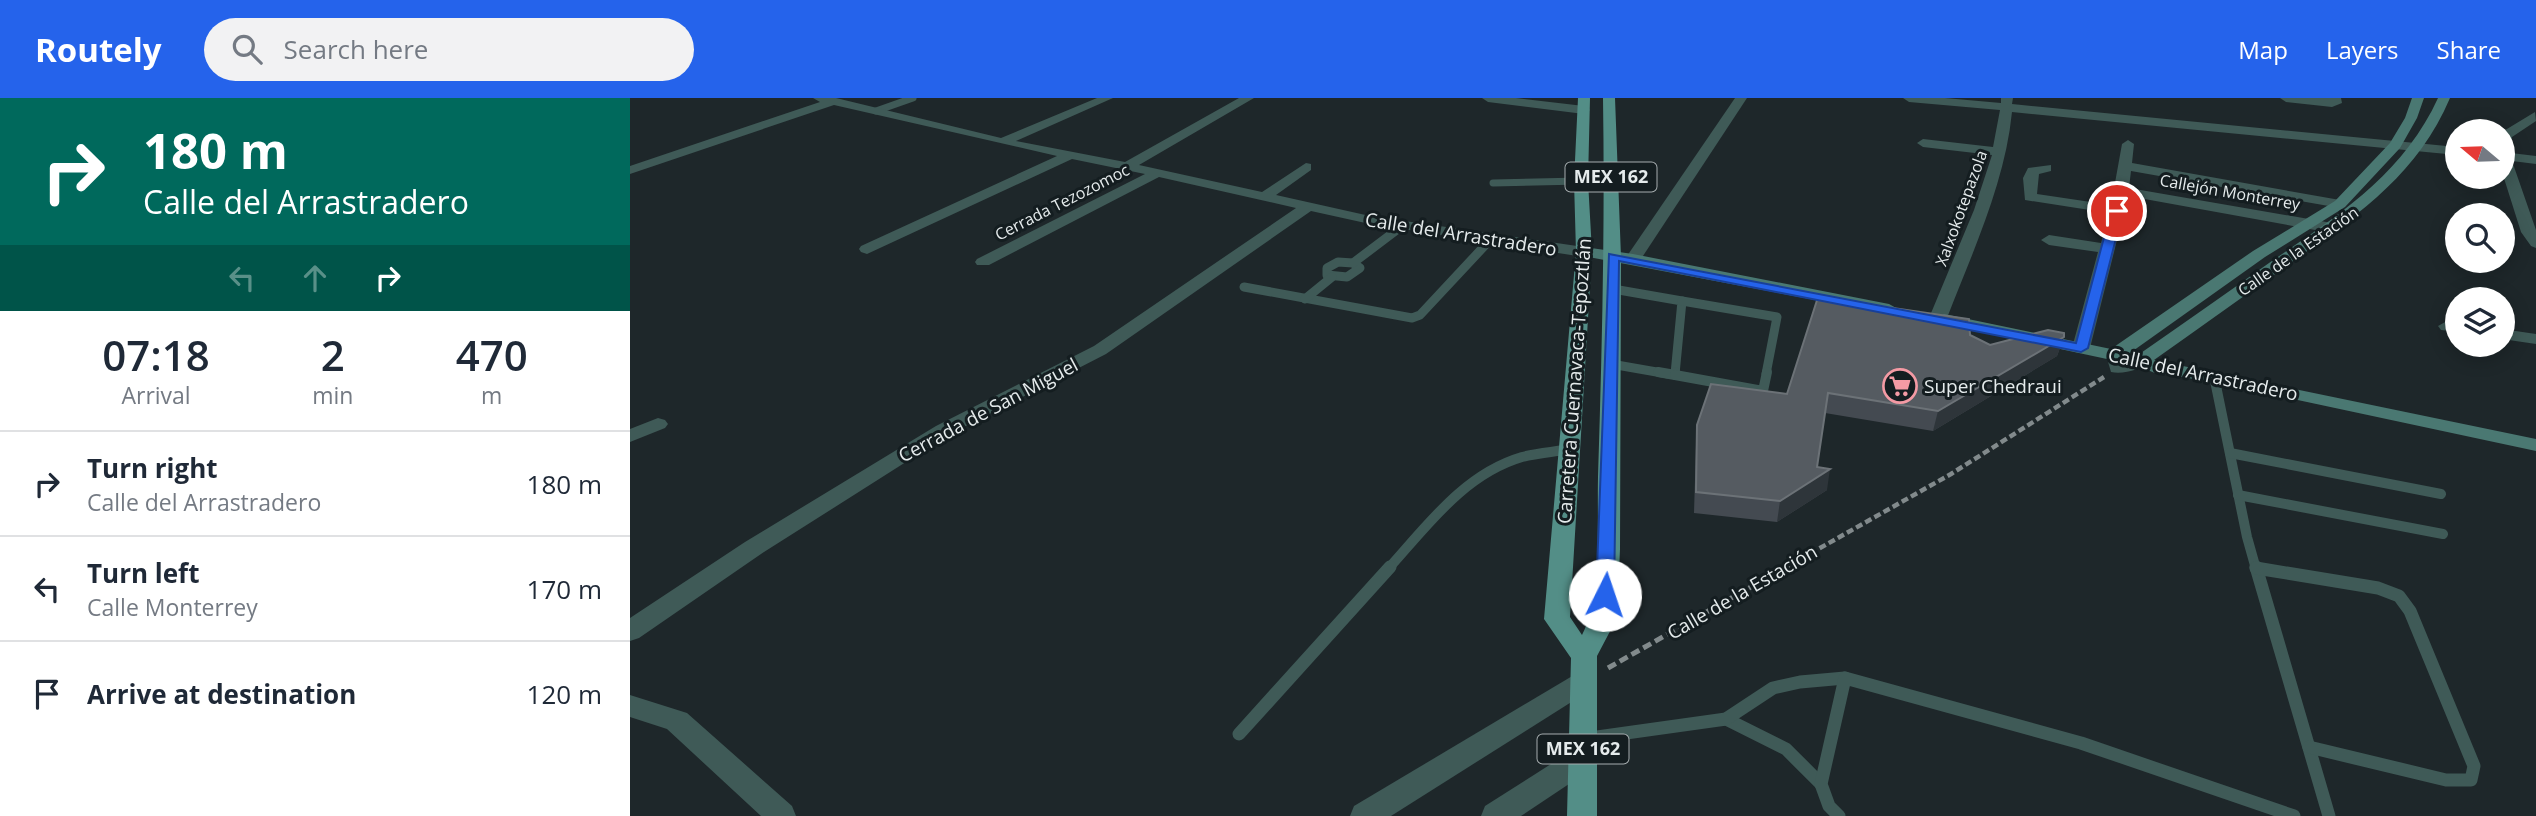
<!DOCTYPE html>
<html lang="en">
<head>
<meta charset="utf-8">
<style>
  body { margin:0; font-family:"Open Sans",sans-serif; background:#f2f2f3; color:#1f2937; height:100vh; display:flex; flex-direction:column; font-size:26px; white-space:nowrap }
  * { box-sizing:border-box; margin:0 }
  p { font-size:23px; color:#747a83 }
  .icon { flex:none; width:38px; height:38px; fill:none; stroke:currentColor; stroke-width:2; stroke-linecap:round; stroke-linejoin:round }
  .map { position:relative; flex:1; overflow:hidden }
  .details { display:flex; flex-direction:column; background:#fff; width:630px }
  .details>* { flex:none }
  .banner { background:#00695c; color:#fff; overflow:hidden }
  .needle { width:46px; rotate:289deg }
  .tools { position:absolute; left:1815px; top:21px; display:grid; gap:14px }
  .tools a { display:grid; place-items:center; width:70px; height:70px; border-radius:50%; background:#fff; box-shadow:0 4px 18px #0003; font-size:35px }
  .pin { position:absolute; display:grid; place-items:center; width:60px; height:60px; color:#fff; margin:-30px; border:4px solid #fff; border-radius:50%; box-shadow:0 2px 7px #0007 }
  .me { position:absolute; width:77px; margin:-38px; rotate:4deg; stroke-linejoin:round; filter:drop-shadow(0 0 5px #0008) }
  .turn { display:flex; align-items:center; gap:24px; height:147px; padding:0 28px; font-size:32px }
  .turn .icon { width:91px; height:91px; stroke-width:2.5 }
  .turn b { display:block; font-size:49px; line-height:60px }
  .lanes { display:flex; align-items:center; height:66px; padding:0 28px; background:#0003; justify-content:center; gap:35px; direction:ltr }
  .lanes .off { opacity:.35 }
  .eta { display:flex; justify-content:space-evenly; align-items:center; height:119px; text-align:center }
  .eta b { font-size:42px; font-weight:600; line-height:49px }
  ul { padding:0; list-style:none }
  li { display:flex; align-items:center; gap:21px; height:105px; padding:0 28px; border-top:2px solid #e0e1e3 }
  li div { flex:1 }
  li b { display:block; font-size:26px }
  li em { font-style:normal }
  header { display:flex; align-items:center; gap:42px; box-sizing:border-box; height:98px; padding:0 35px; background:#2563eb; color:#fff }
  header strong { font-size:33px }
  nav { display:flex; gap:38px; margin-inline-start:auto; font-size:24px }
  .search { width:490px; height:63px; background:#f2f2f3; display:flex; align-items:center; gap:18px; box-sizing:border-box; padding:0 24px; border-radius:38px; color:#747a83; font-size:26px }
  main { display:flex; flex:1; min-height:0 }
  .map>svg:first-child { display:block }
</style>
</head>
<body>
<header>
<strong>Routely</strong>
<div class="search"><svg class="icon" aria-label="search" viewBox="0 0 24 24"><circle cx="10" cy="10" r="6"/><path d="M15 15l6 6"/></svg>Search here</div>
<nav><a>Map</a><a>Layers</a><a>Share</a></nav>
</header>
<main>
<section class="details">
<div class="banner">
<div class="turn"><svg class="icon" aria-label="right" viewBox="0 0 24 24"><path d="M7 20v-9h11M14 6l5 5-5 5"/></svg><div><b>180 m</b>Calle del Arrastradero</div></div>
<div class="lanes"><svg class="icon off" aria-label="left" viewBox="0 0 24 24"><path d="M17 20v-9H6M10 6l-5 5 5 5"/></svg><svg class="icon off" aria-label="ahead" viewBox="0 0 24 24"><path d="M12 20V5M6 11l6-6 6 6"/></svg><svg class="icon" aria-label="right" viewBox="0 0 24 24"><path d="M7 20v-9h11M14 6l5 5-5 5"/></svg></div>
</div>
<div class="eta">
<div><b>07:18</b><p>Arrival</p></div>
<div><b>2</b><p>min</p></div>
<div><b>470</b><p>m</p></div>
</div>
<ul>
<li><svg class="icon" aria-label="right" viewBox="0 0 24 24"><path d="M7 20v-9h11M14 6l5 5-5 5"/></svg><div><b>Turn right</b><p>Calle del Arrastradero</p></div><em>180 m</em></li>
<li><svg class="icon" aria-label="left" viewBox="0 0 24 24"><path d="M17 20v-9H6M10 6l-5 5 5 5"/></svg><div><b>Turn left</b><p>Calle Monterrey</p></div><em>170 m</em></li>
<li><svg class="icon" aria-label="arrive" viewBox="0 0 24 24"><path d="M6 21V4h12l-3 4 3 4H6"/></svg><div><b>Arrive at destination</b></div><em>120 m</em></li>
</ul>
</section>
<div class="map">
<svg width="1906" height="718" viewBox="0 0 1906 718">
  <rect width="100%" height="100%" fill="#1e272a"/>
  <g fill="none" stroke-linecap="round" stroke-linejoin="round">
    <path stroke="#828a8c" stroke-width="4.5" stroke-dasharray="7 3.5" stroke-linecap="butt" d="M1153,471L1321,376L1474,279"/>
    <path stroke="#828a8c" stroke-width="5" stroke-dasharray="9 4.5" stroke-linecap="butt" d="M978,570L1156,469"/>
    <g stroke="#3f5a57" stroke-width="7">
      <path d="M246,13L283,0"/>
      <path d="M863,85L951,83"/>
    </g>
    <g stroke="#3f5a57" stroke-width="9">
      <path d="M708,164L723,165L730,170L717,179L697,177V170Z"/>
      <path d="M723,165L772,128"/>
      <path d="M614,189L782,220L790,217L860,142"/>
      <path d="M983,191L1052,203L1045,276"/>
      <path d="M675,201L702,179"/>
      <path d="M1052,203L1147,219L1136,276"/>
      <path d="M981,266L1038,276"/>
    </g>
    <g stroke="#3f5a57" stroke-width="10">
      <path d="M1028,274L1045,277V274"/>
      <path d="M1045,277L1133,293L1137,274"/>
      <path d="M1584,278L1617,439L1626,471"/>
      <path d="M1600,355L1811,396"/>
      <path d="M1608,397L1813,436"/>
      <path d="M1626,470L1632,471"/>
      <path d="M758,471C797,428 834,376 892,359C907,355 924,354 940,351"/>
    </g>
    <g stroke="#3f5a57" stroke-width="13">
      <path d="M1626,469L1699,718"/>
      <path d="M1626,470L1748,490L1769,498L1780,513L1844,668L1841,682H1816L1679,649"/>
      <path d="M1096,621L1156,651L1191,686"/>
      <path d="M609,636L760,469"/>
      <path d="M953,641L1096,621L1143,590L1170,584L1215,580"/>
      <path d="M1209,718L1199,708L1191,686L1215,580L1451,645L1664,718"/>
    </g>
    <g fill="#3f5a57" fill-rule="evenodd">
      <path d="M183,0H206L371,40L467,0H483L386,43L495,64L609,0H624L509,67L632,94L676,65L681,66V72L646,97L740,118L954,149L962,154L954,159L740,126L681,113L476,256L320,336L131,456L9,540L0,543V520L115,444L306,328L464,248L666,110L529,79L359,167H347L345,164L347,161L515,76L442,61L237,156L231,154L229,151L231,148L427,58L204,7L0,76V68L190,4Z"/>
      <path d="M852,0H886L954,8L960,12L954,16L858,4Z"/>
      <path d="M1105,0H1117L1009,164H997L995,161Z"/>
      <path d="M1273,0H1315L1371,5V0H1383L1382,6L1827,49V57L1382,14C1375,85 1343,153 1317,220L1308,225L1299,220L1344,112L1362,57L1293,49L1287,45L1293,41L1363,49L1370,12L1279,4Z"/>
      <path d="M1650,0H1711L1712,5L1702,9L1656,4Z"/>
      <path d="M1905,14L1906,23L1882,39L1881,55L1906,58V66L1882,63L1906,132V150L1901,148L1891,134L1872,74V34Z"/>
      <path d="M1498,42L1504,46L1502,65L1710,102L1717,106L1710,110L1501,73L1499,90L1702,125L1710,130L1702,135L1498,98L1460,250L1451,255L1445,254L1442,250L1468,154L1419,147L1411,142L1419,137L1471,145L1479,115L1395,102L1393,80L1398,70L1421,67V73L1409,76L1407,96L1481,107L1492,46Z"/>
      <path d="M1817,223L1827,224V234L1811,232L1808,228Z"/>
      <path d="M1872,231L1906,236V246L1872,241Z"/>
      <path d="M1485,251L1491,253L1495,262L1511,257L1520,263C1513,271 1493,277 1481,274L1476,257Z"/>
      <path d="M28,320L35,322L38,326L35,330L0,344V331Z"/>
      <path d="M953,573L962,577L966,584L962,591L761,718H720L724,708L944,577Z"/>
      <path d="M0,597L57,615L162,708L166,718H131L37,631L0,619Z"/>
      <path d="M953,649L963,652L967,661L963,670L891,718H851L855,708L943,652Z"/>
    </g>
    <g fill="#4a7872" fill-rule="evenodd">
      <path d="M1782,0H1794L1787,20L1770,50L1715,109L1635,159L1500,255L1508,257C1552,226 1596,196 1639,165C1706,119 1773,77 1808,0H1820C1786,80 1723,120 1655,169C1611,200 1568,231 1524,262L1906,341V353L1584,284L1525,275L1505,267L1314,226L1305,221L1314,216L1481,251L1623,153L1705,103L1760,45L1775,20Z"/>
      <path d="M954,149L1003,156L1259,206L1268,211L1259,216L948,157L946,154L948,151Z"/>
    </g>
    <path fill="#538e87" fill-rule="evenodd" d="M948,0H960L958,83L962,154L940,519L952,537C972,500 967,422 968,379C972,252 975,127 973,0H985L991,159L990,451L987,520L967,558V718H937L941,560L914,521L946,154L944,83Z"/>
  </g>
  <path fill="#444a51" d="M1340,237L1360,247L1434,239L1427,258L1303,333L1195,315L1187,369L1197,392L1147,424L1064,415L1066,347L1067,327L1157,296Z"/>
  <g fill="#2e353a">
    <path d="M1434,239L1427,258L1303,333L1308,313Z"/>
    <path d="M1200,371L1197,392L1147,424L1150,403Z"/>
  </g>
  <path fill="#555b61" stroke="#6c7277" stroke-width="2" d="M1188,199L1339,221L1340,237L1360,247L1418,232L1434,235V239L1308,313L1198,295L1187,369L1200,371L1150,403L1066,394L1067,327L1081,286L1157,296Z"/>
  <path fill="#2563eb" stroke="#184099" stroke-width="2" d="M1487,109L1493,113L1458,250L1451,254L989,163L984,497L982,502H969L966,497L979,156L1446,245L1481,113Z"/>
  <defs>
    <g id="supermarket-ring" transform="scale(1.75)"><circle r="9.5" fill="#141d20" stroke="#f49aa4" stroke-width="1.5"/><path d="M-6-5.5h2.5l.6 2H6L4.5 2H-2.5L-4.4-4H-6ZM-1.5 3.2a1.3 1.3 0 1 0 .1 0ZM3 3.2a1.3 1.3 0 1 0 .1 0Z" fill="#f49aa4"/></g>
  </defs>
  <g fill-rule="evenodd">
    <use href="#supermarket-ring" x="1270" y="288"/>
  </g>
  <g text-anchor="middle" stroke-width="6" stroke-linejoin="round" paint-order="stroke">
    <g font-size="16" fill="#e5ebec" stroke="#141d20">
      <text transform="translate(1600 94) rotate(10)" y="6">Callejón Monterrey</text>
      <text transform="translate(432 104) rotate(-27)" y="6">Cerrada Tezozomoc</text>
      <text transform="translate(1331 110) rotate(-70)" y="6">Xalxokotepazola</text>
      <text transform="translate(1668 153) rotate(-35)" y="6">Calle de la Estación</text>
    </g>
    <g fill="#141d20" stroke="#a6adaf" stroke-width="2">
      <rect x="935.5" y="64.5" width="91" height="29" rx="5"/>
      <rect x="907.5" y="636.5" width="91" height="29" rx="5"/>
    </g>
    <g font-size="18" font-weight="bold" fill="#e5ebec">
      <text x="981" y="85">MEX 162</text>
      <text x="953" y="657">MEX 162</text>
    </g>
    <g font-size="19" fill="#e5ebec" stroke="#141d20">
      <text transform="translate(831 136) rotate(9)" y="7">Calle del Arrastradero</text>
      <text transform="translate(1573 276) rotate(12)" y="7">Calle del Arrastradero</text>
      <text transform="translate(944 283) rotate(-86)" y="7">Carretera Cuernavaca-Tepoztlán</text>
      <text transform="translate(358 312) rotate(-28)" y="7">Cerrada de San Miguel</text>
      <text transform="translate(1112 494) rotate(-30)" y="7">Calle de la Estación</text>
    </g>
    <g font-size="19" fill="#e5ebec" stroke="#141d20" text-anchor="start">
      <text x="1294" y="295">Super Chedraui</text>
    </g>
  </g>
</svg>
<div class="tools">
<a><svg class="needle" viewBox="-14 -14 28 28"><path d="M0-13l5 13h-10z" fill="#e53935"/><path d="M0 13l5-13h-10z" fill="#747a83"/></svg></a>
<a><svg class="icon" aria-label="search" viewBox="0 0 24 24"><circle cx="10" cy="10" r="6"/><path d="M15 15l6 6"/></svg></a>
<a><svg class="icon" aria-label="layers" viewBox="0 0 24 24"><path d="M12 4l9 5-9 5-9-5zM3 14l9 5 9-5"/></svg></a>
</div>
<div class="pin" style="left:1487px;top:113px;background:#d93025"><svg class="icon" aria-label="arrive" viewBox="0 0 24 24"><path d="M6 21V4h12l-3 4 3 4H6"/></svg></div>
<svg class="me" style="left:975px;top:497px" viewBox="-20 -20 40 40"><circle r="19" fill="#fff"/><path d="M0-13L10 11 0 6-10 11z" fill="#2563eb"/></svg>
</div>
</main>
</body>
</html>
